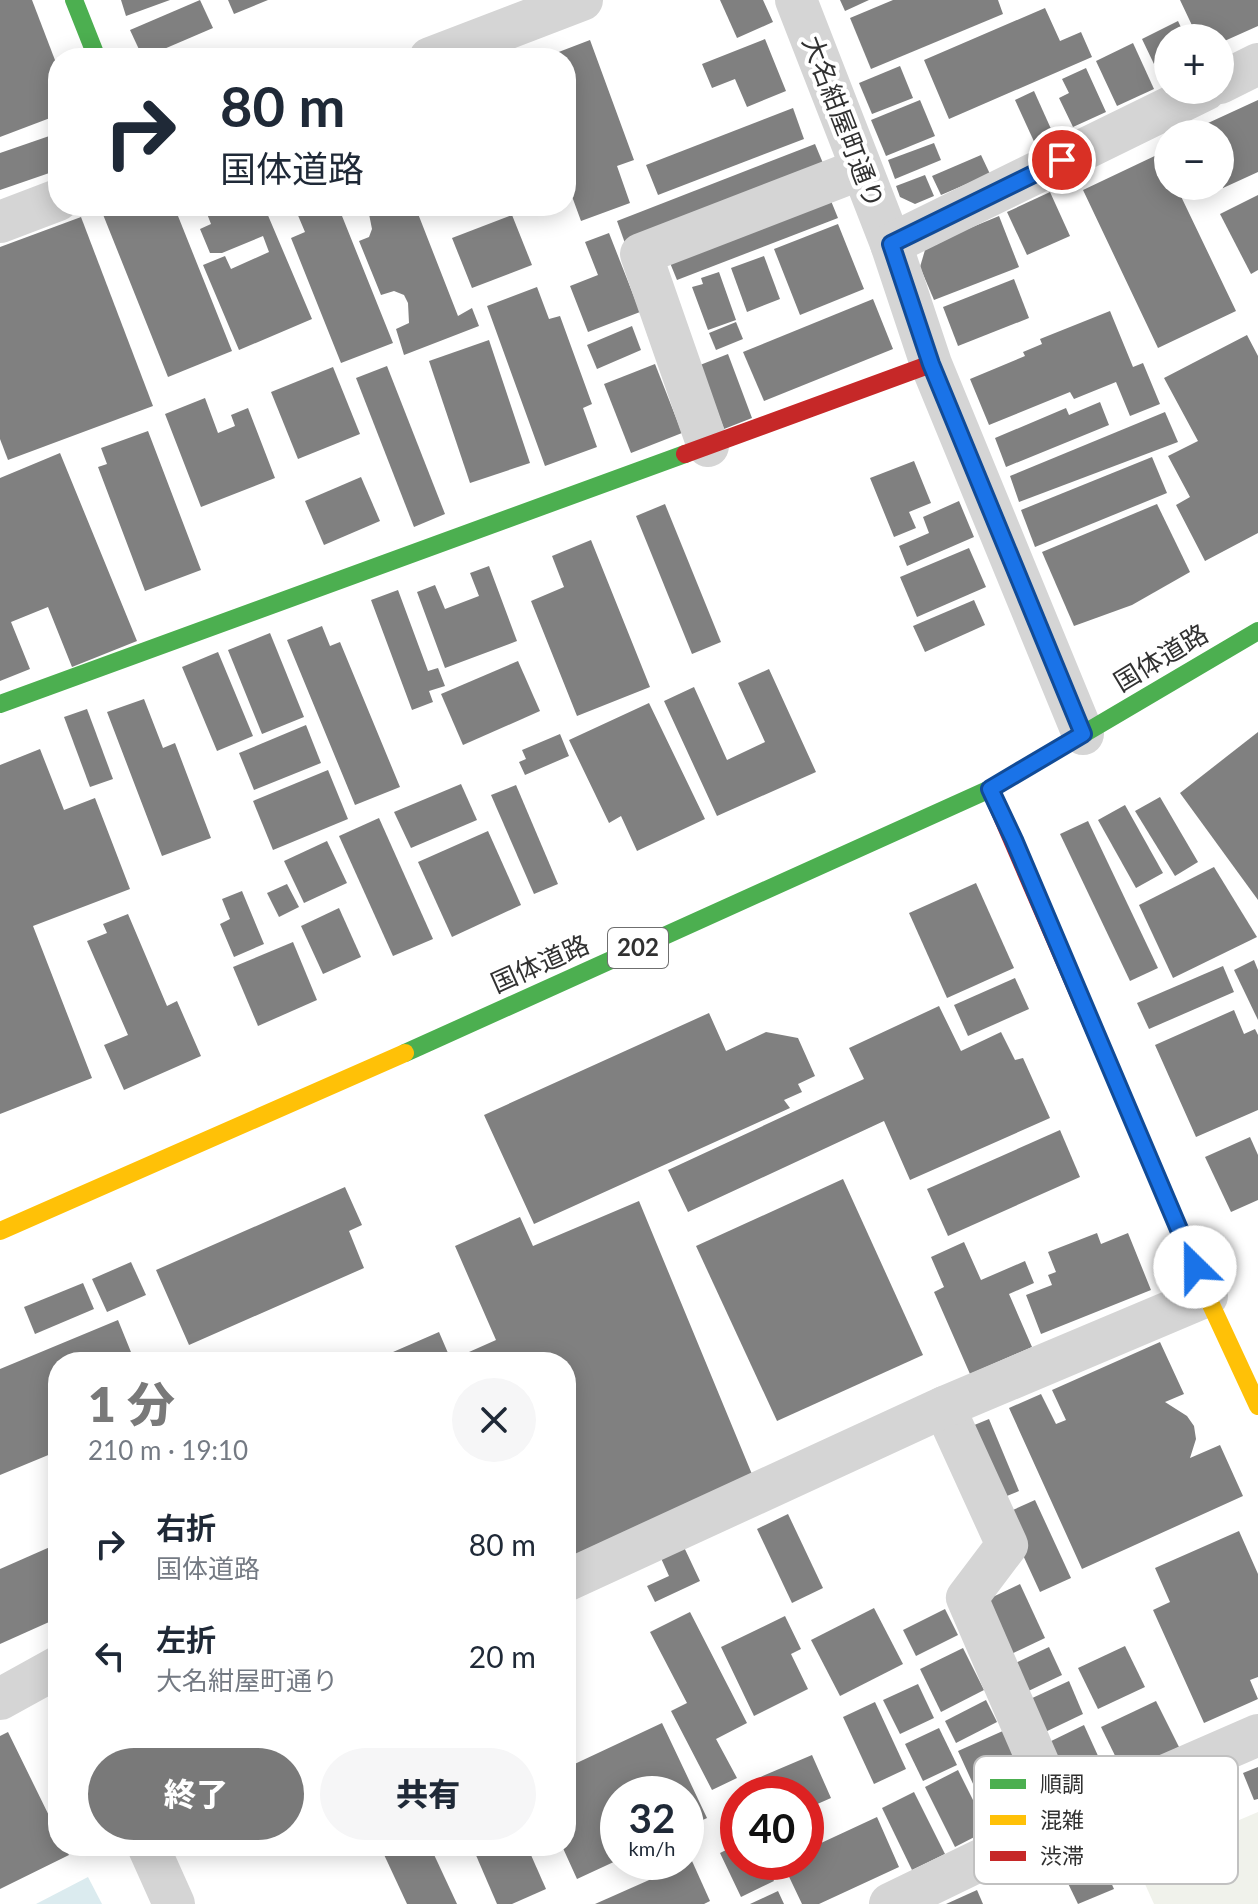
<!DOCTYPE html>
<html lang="ja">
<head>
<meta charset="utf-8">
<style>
  body { margin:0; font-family:Lato,"Noto Sans JP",sans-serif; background:#f6f6f7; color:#1f2937; height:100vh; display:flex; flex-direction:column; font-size:30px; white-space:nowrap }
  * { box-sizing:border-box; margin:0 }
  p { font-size:26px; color:#747a83 }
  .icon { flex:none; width:44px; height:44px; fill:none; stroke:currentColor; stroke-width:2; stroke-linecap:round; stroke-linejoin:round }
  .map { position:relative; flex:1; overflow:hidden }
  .sheet { position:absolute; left:48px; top:1352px; width:528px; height:504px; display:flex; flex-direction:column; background:#fff; border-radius:32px; box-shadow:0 4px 20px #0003 }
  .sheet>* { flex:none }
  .guide { position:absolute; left:48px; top:48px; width:528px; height:168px; border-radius:32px; box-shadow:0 4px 20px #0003; background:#fff; color:#1f2937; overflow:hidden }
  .controls { position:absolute; left:1154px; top:24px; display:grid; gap:16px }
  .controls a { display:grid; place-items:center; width:80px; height:80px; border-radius:50%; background:#fff; box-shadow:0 4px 20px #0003; font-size:40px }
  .speed { position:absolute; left:600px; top:1776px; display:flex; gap:16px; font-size:40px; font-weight:700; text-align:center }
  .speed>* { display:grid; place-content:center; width:104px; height:104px; border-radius:50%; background:#fff; box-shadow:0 4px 20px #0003; line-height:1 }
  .speed small { font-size:20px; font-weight:400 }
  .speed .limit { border:12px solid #d22; background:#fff; color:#111 }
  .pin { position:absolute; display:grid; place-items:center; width:68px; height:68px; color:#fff; margin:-34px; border:4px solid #fff; border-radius:50%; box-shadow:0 2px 8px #0007 }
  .me { position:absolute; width:88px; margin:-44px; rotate:337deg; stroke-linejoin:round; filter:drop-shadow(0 0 6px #0008) }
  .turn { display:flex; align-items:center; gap:28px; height:168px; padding:0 40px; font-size:36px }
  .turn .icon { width:104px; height:104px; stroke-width:2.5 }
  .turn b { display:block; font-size:56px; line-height:68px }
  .round { display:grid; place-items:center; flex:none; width:84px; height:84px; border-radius:42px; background:#f6f6f7 }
  .overview { display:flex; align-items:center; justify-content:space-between; height:136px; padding:0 40px }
  h1 { font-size:48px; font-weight:800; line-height:60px; color:#797979 }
  .primary-button { display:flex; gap:16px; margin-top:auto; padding:16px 40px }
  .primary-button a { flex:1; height:92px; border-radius:48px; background:#797979; color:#fff; font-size:32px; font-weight:800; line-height:92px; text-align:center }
  .primary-button a+a { background:#f6f6f7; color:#1f2937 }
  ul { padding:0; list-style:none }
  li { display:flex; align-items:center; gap:24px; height:112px; padding:0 40px }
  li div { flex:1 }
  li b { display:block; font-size:30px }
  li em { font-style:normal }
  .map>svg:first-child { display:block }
</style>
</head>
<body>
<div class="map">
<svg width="1258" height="1904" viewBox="0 0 1258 1904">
  <rect width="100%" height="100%" fill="#fff"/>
  <path fill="#f0f2eb" d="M1258,1812V1904H1154L1136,1864Z"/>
  <path fill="#dbebef" d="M88,1877L102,1904H36Z"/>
  <g fill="#808080">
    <path d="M0,0H32L58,68V115L0,137Z"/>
    <path d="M121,0H170L126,16Z"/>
    <path d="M200,0L213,28L143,58L130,30Z"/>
    <path d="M228,0H268L234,14Z"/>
    <path d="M720,0H763L773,22L737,38Z"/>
    <path d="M840,0H869L845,11Z"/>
    <path d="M893,0H998L1003,14L871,69L850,18Z"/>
    <path d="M1180,0H1258V26L1220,43V38H1198Z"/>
    <path d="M1045,8L1060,41L1081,32L1092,57L949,119L924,60Z"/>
    <path d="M1178,21L1186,38H1168V84L1164,85L1142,39Z"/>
    <path d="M765,39L786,91L747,107L735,79L712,88L702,64Z"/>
    <path d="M590,40L634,160L617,166L630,203L581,221L566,180V58H543Z"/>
    <path d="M1133,43L1154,89L1117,106L1096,61Z"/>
    <path d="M239,52L241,58H220V57Z"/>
    <path d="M900,66L913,98L872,114L859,83Z"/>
    <path d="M1086,68L1106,112L1073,127L1059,98L1069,93L1062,79Z"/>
    <path d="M1034,91L1056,140L1037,148L1015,100Z"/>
    <path d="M920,100L935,136L886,156L871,120Z"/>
    <path d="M1258,100V172L1223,188L1220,181V134H1197L1195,129Z"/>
    <path d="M793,108L804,139L658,195L646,165Z"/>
    <path d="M58,133V170L0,190V153Z"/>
    <path d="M934,143L941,160L895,179L888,160Z"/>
    <path d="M815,144L825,168L626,246L617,221Z"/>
    <path d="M1161,153L1168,168V186H1176L1236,311L1158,348L1083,190Z"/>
    <path d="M981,155L990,174L941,195L932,176Z"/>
    <path d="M925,175L934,196L915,204L900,197L896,186Z"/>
    <path d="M1050,192L1070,236L1027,255L1007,212Z"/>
    <path d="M1258,195V270L1251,274L1220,214Z"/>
    <path d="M829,196L838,218L677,280L668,258Z"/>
    <path d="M103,206H174L232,351L168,377L100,207Z"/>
    <path d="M204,206H264L312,319L239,350L203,265L225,256L231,269L269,252L263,236L222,253H210L200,229L211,224Z"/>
    <path d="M294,206H338L393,343L341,363L291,238L305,232Z"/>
    <path d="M362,206H415L458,316L472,308L479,326L404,355L396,329L409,323L408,303L404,295L394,291L381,295L359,241L369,237L372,229L368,209Z"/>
    <path d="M512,215L532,265L472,288L452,238Z"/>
    <path d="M999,216L1019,267L934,300L920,267L925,250L929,245Z"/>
    <path d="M81,217L153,406L8,460L0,439V247Z"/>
    <path d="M838,224L864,289L800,315L774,249Z"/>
    <path d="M609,233L640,312L588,332L570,286L598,275L585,242Z"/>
    <path d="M764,256L780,299L747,312L731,268Z"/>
    <path d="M719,272L736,320L708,330L692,287L703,284L701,278Z"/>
    <path d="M1014,279L1029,318L958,346L943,307Z"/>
    <path d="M537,287L549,319L560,316L592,404L583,408L597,447L545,466L487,306Z"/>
    <path d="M873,299L893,349L764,401L743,352Z"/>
    <path d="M1110,311L1133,367L1143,363L1160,404L1130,416L1116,382L1074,399L1070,392L989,425L970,379L1025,356L1023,352L1042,344L1040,339Z"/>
    <path d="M736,322L743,339L716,350L709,333Z"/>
    <path d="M632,326L641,350L597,369L587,345Z"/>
    <path d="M1247,335L1258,356V533L1205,561L1176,505L1190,497L1168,456L1198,441L1164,378Z"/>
    <path d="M489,340L530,463L470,483L429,361Z"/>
    <path d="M728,354L752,418L724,429L700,365Z"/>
    <path d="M655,364L682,433L631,453L604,384Z"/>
    <path d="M387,366L445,514L414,527L356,378Z"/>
    <path d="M333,367L360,434L298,459L271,392Z"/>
    <path d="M205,398L218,433L235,426L231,415L248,408L275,478L201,507L165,414Z"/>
    <path d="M1100,402L1109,425L1006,467L995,438L1066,408L1069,415Z"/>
    <path d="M1165,412L1178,442L1019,502L1010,476Z"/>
    <path d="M148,431L201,570L145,591L98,467L107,464L101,448Z"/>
    <path d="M60,453L137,641L72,667L48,607L11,622L30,669L0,681V478Z"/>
    <path d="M1152,457L1167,493L1035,547L1021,510Z"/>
    <path d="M914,461L931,503L909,512L916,528L894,537L870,478Z"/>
    <path d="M361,477L380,521L324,545L305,501Z"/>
    <path d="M959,501L974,537L907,566L899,546L929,533L923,517Z"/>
    <path d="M665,504L721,642L692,654L636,516Z"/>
    <path d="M1157,504L1190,572L1132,605L1074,626L1042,552Z"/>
    <path d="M591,540L650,687L577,716L531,601L564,587L552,556Z"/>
    <path d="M969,548L986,587L917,617L900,577Z"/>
    <path d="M489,566L517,641L445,668L417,592L435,585L445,609L479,596L470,573Z"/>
    <path d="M398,590L428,671L438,668L445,686L429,691L433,702L412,710L371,600Z"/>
    <path d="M974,600L985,625L925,652L913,626Z"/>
    <path d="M322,626L330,646L340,642L400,787L355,805L287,640Z"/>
    <path d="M270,633L304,717L262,734L228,650Z"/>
    <path d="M218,652L253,736L217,751L182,667Z"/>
    <path d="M518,661L540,711L463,745L441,694Z"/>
    <path d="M769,669L816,772L717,816L664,701L694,687L727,760L765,742L738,683Z"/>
    <path d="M144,699L163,748L175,743L211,838L162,856L107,712Z"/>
    <path d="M649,703L705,819L637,851L621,816L609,823L569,740Z"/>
    <path d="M87,709L113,779L90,787L64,717Z"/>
    <path d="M306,725L321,763L254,790L239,753Z"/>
    <path d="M1258,732V900L1180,793Z"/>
    <path d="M560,734L569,756L525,775L519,762L526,759L522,750Z"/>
    <path d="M40,749L64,810L95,798L130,889L33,926L92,1078L0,1114V765Z"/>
    <path d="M328,770L348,819L273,850L253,801Z"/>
    <path d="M461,784L477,820L411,848L394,812Z"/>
    <path d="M516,785L558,884L534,894L491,795Z"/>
    <path d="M1160,797L1198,862L1175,876L1135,811Z"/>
    <path d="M1125,805L1163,873L1136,888L1098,820Z"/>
    <path d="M379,818L433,939L393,956L339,836Z"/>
    <path d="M1088,821L1158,968L1130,981L1060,834Z"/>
    <path d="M488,831L521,905L452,937L418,862Z"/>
    <path d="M327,841L347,883L304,903L284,861Z"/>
    <path d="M1214,867L1257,937L1173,978L1139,905Z"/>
    <path d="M976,883L1014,968L947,998L909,913Z"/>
    <path d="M287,884L299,907L279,917L267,893Z"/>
    <path d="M242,891L264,944L234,957L220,924L230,919L222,899Z"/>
    <path d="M339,908L361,957L323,974L301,926Z"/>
    <path d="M128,914L167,1006L177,1001L201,1056L124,1090L104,1045L128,1035L87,941L107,933L103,924Z"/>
    <path d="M293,942L317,1000L258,1026L233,967Z"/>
    <path d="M1254,960L1258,970V1020L1234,970Z"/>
    <path d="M1223,966L1234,992L1149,1029L1137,1003Z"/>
    <path d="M1015,978L1029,1009L968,1036L954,1005Z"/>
    <path d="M939,1006L961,1051L1001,1032L1015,1060L1023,1058L1050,1118L910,1180L884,1121L688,1212L668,1170L864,1079L849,1048Z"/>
    <path d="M1234,1010L1244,1034L1255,1029L1258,1035V1110L1196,1137L1155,1045Z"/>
    <path d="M709,1013L726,1051L766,1032L798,1038L815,1076L798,1084L802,1092L784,1100L790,1108L534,1224L484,1115Z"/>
    <path d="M1060,1130L1080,1177L948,1236L927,1189Z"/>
    <path d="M1250,1137L1258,1155V1200L1231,1212L1205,1157Z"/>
    <path d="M843,1179L923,1355L777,1421L696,1246Z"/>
    <path d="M345,1187L362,1225L349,1231L364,1268L189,1345L156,1270Z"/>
    <path d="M639,1201L754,1479L566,1571V1362H370L439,1332L451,1360L496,1340L455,1246L520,1217L533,1246Z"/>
    <path d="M1097,1233L1101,1244L1128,1233L1151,1290L1041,1334L1026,1295L1052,1285L1048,1275L1056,1272L1048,1252Z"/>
    <path d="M964,1242L981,1280L1025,1261L1034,1283L1009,1294L1032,1347L970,1374L934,1292L944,1287L931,1257Z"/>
    <path d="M131,1262L146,1295L107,1312L92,1279Z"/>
    <path d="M83,1283L94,1309L35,1334L24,1307Z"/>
    <path d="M118,1320L135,1362H58V1451L0,1475V1369Z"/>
    <path d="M1160,1342L1184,1394L1165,1402L1187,1416L1194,1426L1196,1439L1190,1458L1220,1445L1243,1496L1082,1569L1009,1408L1041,1394L1056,1424L1066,1420L1052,1390Z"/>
    <path d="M989,1419L1019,1491L997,1500L967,1428Z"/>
    <path d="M1035,1500L1071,1578L1040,1592L1004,1514Z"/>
    <path d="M788,1514L823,1588L792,1603L757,1529Z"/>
    <path d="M1239,1531L1258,1574V1677L1250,1680L1258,1699L1204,1723L1153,1610L1170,1602L1155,1568Z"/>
    <path d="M683,1545L700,1581L655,1602L647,1586L669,1576L660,1556Z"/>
    <path d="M50,1547L58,1564V1618L0,1644V1569Z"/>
    <path d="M1020,1584L1045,1638L1003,1658L978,1604Z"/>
    <path d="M874,1608L903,1664L840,1696L811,1640Z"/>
    <path d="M945,1609L958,1635L916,1656L903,1630Z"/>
    <path d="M690,1612L747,1723L716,1739L737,1778L712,1790L671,1711L687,1703L650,1632Z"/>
    <path d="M785,1616L801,1649L791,1654L808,1689L754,1716L721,1647Z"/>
    <path d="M1125,1646L1145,1687L1098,1709L1078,1668Z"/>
    <path d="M1049,1647L1062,1675L1020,1695L1007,1667Z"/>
    <path d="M963,1648L984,1690L941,1712L920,1669Z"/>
    <path d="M1069,1681L1083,1714L1043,1733L1028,1700Z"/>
    <path d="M918,1684L934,1718L900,1734L883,1700Z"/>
    <path d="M986,1700L997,1722L956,1743L945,1721Z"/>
    <path d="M1156,1701L1179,1747L1124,1774L1101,1727Z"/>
    <path d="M875,1702L906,1769L874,1784L843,1717Z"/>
    <path d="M662,1723L707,1818L686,1828V1794H618V1860L577,1879L562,1846H566V1768Z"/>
    <path d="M1084,1725L1109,1780L1068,1800L1043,1745Z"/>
    <path d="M939,1728L957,1765L923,1781L905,1744Z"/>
    <path d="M1005,1730L1036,1796L1013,1807L1019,1821L995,1832L958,1751Z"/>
    <path d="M8,1732L58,1834V1846H64L69,1855L0,1889V1736Z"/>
    <path d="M812,1755L831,1798L806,1809V1794H757L751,1781Z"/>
    <path d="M1258,1767V1799L1254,1800L1243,1773Z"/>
    <path d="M958,1770L988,1830L955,1847L925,1787Z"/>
    <path d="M914,1792L945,1854L912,1870L882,1808Z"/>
    <path d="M877,1817L899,1867L819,1904H802L782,1862H806V1850Z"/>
    <path d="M738,1844V1862H765L774,1881L741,1897L720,1853Z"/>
    <path d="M380,1846H430L457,1904H407Z"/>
    <path d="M472,1846H527L546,1889L512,1904H497Z"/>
    <path d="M1097,1852L1114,1889L1078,1904L1061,1869Z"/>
    <path d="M692,1861L710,1901L704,1904H595Z"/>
    <path d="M977,1890L983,1904H946Z"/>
    <path d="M778,1891L784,1904H750Z"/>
  </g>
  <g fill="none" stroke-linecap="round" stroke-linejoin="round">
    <g stroke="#d5d5d5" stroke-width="42">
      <path d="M796,0L891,244L931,364L1083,734"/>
      <path d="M430,58L582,0"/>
      <path d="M1220,83L1258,64"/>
      <path d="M0,222L58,200"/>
      <path d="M891,244L1205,90"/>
      <path d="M708,446L641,254L861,169"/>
      <path d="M944,1407L1007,1545L967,1598L1063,1820L1258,1735"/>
      <path d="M566,1581L944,1407L1207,1296"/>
      <path d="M0,1699L58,1667"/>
      <path d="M148,1846L174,1904"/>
      <path d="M890,1904L1063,1820"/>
    </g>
    <g stroke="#4caf50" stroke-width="18">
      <path d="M74,0L97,58"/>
      <path d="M0,704L685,454"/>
      <path d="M405,1053L990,789L1258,631"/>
    </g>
    <g stroke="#ffc107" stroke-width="18">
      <path d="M1126,1104L1207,1296L1258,1406"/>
      <path d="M0,1231L405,1053"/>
    </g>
    <g stroke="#c62828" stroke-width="18">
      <path d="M685,454L931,364"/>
      <path d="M990,789L1126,1104"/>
    </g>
  </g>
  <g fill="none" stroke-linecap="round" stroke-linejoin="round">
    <g stroke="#114b97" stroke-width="20">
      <path id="route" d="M1062,160L891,244L931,364L1083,734L990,789L1014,840L1195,1267"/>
    </g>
    <use href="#route" stroke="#1a73e8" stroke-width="14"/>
  </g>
  <g text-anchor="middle" stroke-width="8" stroke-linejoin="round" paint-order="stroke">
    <rect fill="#fff" stroke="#6f6f6f" stroke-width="2" x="608" y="928" width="60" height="40" rx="6"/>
    <g font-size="24" font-weight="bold" fill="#313131">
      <text x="638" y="956">202</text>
    </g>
    <g font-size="26" fill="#313131" stroke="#fff">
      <text transform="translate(843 122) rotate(69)" y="9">大名紺屋町通り</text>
      <text transform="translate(1161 658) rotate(-31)" y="9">国体道路</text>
      <text transform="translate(540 964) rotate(-24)" y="9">国体道路</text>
    </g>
  </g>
  <rect x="974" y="1756" width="264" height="128" rx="12" fill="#fff" stroke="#c1c1c1" stroke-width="2"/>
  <rect x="990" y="1779" width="36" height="10" fill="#4caf50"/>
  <rect x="990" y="1815" width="36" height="10" fill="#ffc107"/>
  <rect x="990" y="1851" width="36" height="10" fill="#c62828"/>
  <g font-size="22" fill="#313131">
    <text x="1040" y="1792">順調</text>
    <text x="1040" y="1828">混雑</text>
    <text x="1040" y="1864">渋滞</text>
  </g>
</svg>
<div class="controls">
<a>+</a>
<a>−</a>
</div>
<div class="speed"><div>32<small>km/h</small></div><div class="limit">40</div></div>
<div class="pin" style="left:1062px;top:160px;background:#d93025"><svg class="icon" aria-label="arrive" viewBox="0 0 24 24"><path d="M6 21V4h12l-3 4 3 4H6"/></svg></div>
<svg class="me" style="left:1195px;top:1267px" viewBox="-20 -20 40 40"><circle r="19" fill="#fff"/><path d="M0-13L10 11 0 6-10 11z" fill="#1a73e8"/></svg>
<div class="guide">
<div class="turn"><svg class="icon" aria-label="right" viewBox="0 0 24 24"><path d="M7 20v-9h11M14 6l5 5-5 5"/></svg><div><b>80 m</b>国体道路</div></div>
</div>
<section class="sheet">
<div class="overview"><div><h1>1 分</h1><p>210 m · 19:10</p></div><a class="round"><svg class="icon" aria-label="close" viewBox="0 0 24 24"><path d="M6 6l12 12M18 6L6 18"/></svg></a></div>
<ul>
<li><svg class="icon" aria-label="right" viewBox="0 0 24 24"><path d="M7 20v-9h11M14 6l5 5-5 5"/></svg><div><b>右折</b><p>国体道路</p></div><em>80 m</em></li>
<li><svg class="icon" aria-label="left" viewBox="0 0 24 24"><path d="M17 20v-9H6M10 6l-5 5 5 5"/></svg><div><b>左折</b><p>大名紺屋町通り</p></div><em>20 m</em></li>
</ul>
<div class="primary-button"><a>終了</a><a>共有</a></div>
</section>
</div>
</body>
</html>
